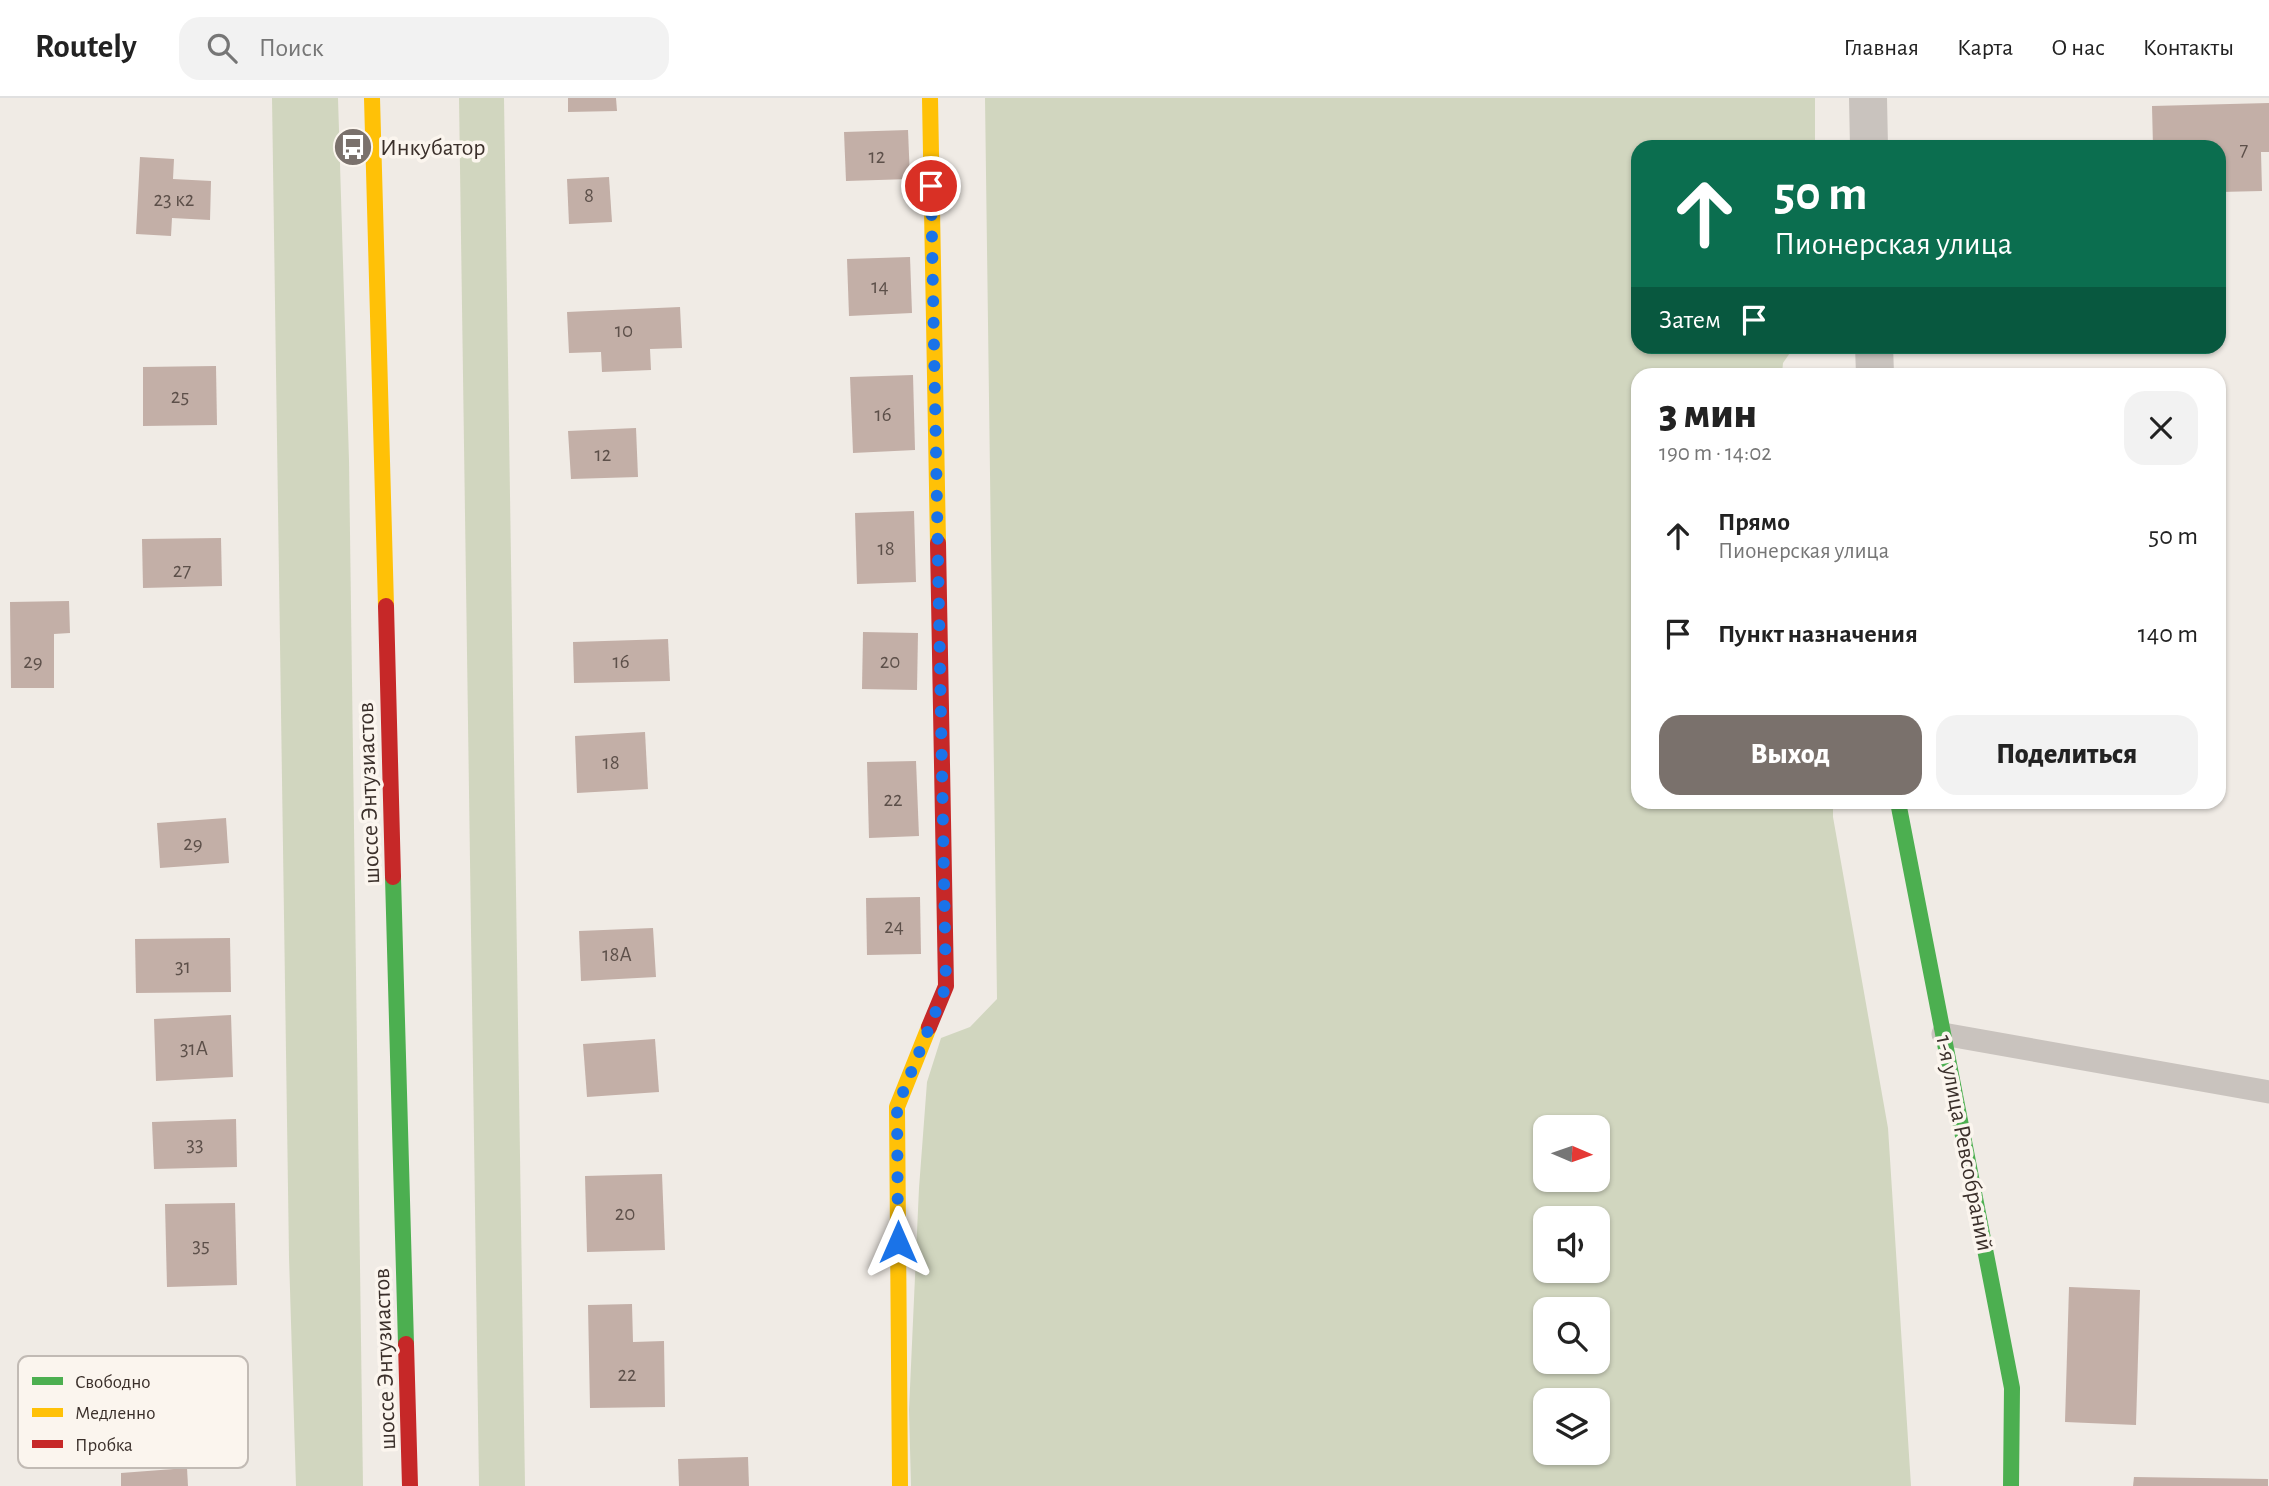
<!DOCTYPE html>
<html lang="ru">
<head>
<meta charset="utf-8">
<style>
  body { margin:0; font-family:"Alegreya Sans",sans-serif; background:#f2f2f2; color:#222; height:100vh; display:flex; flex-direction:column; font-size:26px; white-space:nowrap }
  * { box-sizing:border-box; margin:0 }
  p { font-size:23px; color:#767676 }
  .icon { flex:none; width:38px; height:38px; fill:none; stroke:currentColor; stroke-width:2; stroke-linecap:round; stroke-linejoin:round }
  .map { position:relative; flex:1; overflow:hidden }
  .sheet { position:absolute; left:1631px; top:270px; width:595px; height:441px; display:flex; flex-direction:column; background:#fff; border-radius:21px; box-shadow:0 2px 5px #0004 }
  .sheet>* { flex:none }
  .banner { position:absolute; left:1631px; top:42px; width:595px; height:214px; border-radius:21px; box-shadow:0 2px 5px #0004; background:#0b6e4f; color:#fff; overflow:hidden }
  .needle { width:46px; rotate:92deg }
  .controls { position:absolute; left:1533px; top:1017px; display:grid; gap:14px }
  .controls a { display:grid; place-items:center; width:77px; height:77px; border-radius:14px; background:#fff; box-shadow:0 2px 5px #0004; font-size:35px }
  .pin { position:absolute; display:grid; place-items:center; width:60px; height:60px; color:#fff; margin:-30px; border:4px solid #fff; border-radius:50%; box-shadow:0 2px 7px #0007 }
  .me { position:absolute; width:77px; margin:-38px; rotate:0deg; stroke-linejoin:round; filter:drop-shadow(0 0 5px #0008) }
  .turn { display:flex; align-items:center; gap:24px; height:147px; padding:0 28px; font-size:32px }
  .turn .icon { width:91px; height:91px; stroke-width:2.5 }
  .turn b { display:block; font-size:49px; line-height:60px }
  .then { display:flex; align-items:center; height:66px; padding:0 28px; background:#0003; gap:14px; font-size:26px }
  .round { display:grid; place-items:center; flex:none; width:74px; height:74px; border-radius:21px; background:#f2f2f2 }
  .overview { display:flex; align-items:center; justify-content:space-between; height:119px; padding:0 28px }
  h1 { font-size:42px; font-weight:800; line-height:52px }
  .action { display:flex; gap:14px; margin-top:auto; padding:14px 28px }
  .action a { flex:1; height:80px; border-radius:21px; background:#7a716c; color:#fff; font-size:28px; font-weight:800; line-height:80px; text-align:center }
  .action a+a { background:#f2f2f2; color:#222 }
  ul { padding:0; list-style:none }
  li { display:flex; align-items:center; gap:21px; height:98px; padding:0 28px }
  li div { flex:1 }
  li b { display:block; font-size:26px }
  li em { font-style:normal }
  header { display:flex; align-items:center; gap:42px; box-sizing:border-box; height:98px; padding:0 35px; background:#fff; border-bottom:2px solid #e0e0e0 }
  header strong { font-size:33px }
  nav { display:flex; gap:38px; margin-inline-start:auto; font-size:24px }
  .search { width:490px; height:63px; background:#f2f2f2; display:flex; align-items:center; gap:18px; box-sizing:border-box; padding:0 24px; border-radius:21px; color:#767676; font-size:26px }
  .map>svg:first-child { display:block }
</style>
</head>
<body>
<header>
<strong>Routely</strong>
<div class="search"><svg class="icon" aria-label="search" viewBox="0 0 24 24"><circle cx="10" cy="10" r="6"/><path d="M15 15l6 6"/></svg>Поиск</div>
<nav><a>Главная</a><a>Карта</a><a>О нас</a><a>Контакты</a></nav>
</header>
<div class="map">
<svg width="2269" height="1388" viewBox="0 0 2269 1388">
  <rect width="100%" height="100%" fill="#f0ebe5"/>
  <g fill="#d1d6bf" fill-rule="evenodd">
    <path d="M272,0H338L349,362L363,1388H296L289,1159Z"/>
    <path d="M459,0H504L525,1388H479Z"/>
    <path d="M985,0H1815V49H1638V248L1794,249L1783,265L1782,276H1638V704H1833V719L1888,1030L1911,1388H911L909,1312L919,1090L927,984L941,940L970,929L997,901ZM1545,1029H1598V1082H1545ZM1545,1120H1598V1172H1545ZM1545,1211H1598V1264H1545ZM1545,1302H1598V1354H1545Z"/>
  </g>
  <g fill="#c3afa7">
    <path d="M568,0H616L617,13L568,14Z"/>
    <path d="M2269,5V54H2261L2262,93L2219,94V49H2153L2152,8Z"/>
    <path d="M908,32L910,81L846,83L844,34Z"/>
    <path d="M140,59L174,61L173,81L211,83L210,122L172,120L171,138L136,136Z"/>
    <path d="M609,79L612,124L569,126L567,81Z"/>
    <path d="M910,159L912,215L849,218L847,161Z"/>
    <path d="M680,209L682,250L650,251L651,272L602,274L601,254L569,255L567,214Z"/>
    <path d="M216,268L217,327L143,328V269Z"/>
    <path d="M913,277L915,352L853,355L850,279Z"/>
    <path d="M636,330L638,379L571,381L568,333Z"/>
    <path d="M914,413L916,484L857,486L855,415Z"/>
    <path d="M221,440L222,488L143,490L142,441Z"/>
    <path d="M69,503L70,535L54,536V590H11L10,504Z"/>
    <path d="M863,534L918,535L917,592L862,591Z"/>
    <path d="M668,541L670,583L574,585L573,544Z"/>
    <path d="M645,634L648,691L577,695L575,638Z"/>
    <path d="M916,663L919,738L869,740L867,664Z"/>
    <path d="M226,720L229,765L160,770L157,725Z"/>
    <path d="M920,799L921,856L867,857L866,800Z"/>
    <path d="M653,830L656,879L581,883L579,833Z"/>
    <path d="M230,840L231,894L136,895L135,841Z"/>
    <path d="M231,917L233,979L156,983L154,921Z"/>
    <path d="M655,941L659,994L587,999L583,946Z"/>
    <path d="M236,1021L237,1069L154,1071L152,1024Z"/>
    <path d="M662,1076L665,1152L587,1154L585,1078Z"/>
    <path d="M235,1105L237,1187L167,1189L165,1106Z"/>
    <path d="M2069,1189L2140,1192L2136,1327L2065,1324Z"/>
    <path d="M632,1206L633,1244L664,1243L665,1309L590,1310L588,1207Z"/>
    <path d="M748,1359L749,1388H679L678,1361Z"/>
    <path d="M187,1370L188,1388H121V1375Z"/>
    <path d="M2134,1379L2268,1381V1388H2133Z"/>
  </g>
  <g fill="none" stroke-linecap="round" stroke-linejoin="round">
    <path stroke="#c9c3be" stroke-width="23" d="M1943,936L2269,994"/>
    <g stroke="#c9c3be" stroke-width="38">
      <path d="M1868,0L1869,49"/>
      <path d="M1874,248L1875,276"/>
    </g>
    <g stroke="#4caf50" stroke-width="16">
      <path d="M1898,704L2012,1290L2011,1388"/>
      <path d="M393,779L406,1246"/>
    </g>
    <g stroke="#ffc107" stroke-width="16">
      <path d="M372,0L386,508"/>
      <path d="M930,0L938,445"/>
      <path d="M900,1388L897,1009L929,929"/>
    </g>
    <g stroke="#c62828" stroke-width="16">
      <path d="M386,508L393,779"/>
      <path d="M929,929L946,888L938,445"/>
      <path d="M406,1246L410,1388"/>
    </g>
  </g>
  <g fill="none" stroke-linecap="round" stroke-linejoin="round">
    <path stroke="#1a73e8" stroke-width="12" stroke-dasharray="0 21.6" d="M898,1144L897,1009L946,888L931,88"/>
  </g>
  <defs>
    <g id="bus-disc" transform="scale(2.0125)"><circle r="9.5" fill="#7a716c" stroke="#fbf5ee"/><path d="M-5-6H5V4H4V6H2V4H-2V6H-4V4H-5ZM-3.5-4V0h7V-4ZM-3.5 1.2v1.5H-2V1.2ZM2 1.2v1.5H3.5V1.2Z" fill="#fff"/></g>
  </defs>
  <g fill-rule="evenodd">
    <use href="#bus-disc" x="353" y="49"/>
  </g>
  <g text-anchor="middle" stroke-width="7" stroke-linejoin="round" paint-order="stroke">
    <g font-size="21" fill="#5d504a">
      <text x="2244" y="58">7</text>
      <text x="877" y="65">12</text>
      <text x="589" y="104">8</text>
      <text x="174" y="108">23 к2</text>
      <text x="880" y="195">14</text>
      <text x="624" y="239">10</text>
      <text x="180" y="305">25</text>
      <text x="883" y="323">16</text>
      <text x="603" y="363">12</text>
      <text x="886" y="457">18</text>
      <text x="182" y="479">27</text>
      <text x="33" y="570">29</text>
      <text x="621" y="570">16</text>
      <text x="890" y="570">20</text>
      <text x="611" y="671">18</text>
      <text x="893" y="708">22</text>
      <text x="193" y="752">29</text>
      <text x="894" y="835">24</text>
      <text x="617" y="863">18А</text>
      <text x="183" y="875">31</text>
      <text x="194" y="957">31А</text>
      <text x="195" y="1053">33</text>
      <text x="625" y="1122">20</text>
      <text x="201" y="1154">35</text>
      <text x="627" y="1283">22</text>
    </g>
    <g font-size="24" fill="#3b302b" stroke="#fbf5ee" text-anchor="start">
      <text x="380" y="57">Инкубатор</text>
    </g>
    <g font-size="24" fill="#3b302b" stroke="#fbf5ee">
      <text transform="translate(368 695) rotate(-92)" y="8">шоссе Энтузиастов</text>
      <text transform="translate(1965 1045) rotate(79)" y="8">1-я улица Ревсобраний</text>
      <text transform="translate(384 1261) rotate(-92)" y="8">шоссе Энтузиастов</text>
    </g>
  </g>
  <rect x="18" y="1258" width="230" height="112" rx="10" fill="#fbf5ee" stroke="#c1bab4" stroke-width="2"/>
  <rect x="32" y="1279" width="31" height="8" fill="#4caf50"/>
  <rect x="32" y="1310" width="31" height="9" fill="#ffc107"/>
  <rect x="32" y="1342" width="31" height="8" fill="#c62828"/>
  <g font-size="19" fill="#3b302b">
    <text x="75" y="1290">Свободно</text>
    <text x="75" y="1321">Медленно</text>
    <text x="75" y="1353">Пробка</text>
  </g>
</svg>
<div class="controls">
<a><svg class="needle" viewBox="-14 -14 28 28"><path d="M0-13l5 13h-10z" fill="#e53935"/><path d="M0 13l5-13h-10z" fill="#767676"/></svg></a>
<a><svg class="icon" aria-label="sound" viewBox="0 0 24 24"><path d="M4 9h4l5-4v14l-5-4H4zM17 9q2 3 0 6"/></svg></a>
<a><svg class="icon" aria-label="search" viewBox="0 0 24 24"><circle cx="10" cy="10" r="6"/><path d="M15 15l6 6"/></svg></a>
<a><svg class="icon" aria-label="layers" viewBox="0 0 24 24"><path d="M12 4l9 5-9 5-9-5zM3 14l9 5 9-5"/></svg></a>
</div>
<div class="pin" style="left:931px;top:88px;background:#d93025"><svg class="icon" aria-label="arrive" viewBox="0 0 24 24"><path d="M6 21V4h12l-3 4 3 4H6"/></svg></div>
<svg class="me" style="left:898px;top:1144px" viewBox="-20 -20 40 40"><path d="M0-17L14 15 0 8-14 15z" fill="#1a73e8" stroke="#fff" stroke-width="4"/></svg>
<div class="banner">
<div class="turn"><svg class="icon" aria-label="ahead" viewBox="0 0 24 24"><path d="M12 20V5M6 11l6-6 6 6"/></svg><div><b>50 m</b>Пионерская улица</div></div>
<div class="then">Затем<svg class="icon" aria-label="arrive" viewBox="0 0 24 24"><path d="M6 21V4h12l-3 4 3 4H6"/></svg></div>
</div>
<section class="sheet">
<div class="overview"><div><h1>3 мин</h1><p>190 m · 14:02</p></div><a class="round"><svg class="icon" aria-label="close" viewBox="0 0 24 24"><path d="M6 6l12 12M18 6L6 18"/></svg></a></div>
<ul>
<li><svg class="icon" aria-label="ahead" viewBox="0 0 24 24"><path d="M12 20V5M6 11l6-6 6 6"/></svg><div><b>Прямо</b><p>Пионерская улица</p></div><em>50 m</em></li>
<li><svg class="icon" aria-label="arrive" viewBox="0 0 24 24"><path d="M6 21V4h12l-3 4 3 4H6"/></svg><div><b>Пункт назначения</b></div><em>140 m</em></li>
</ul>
<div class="action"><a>Выход</a><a>Поделиться</a></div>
</section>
</div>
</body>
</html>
